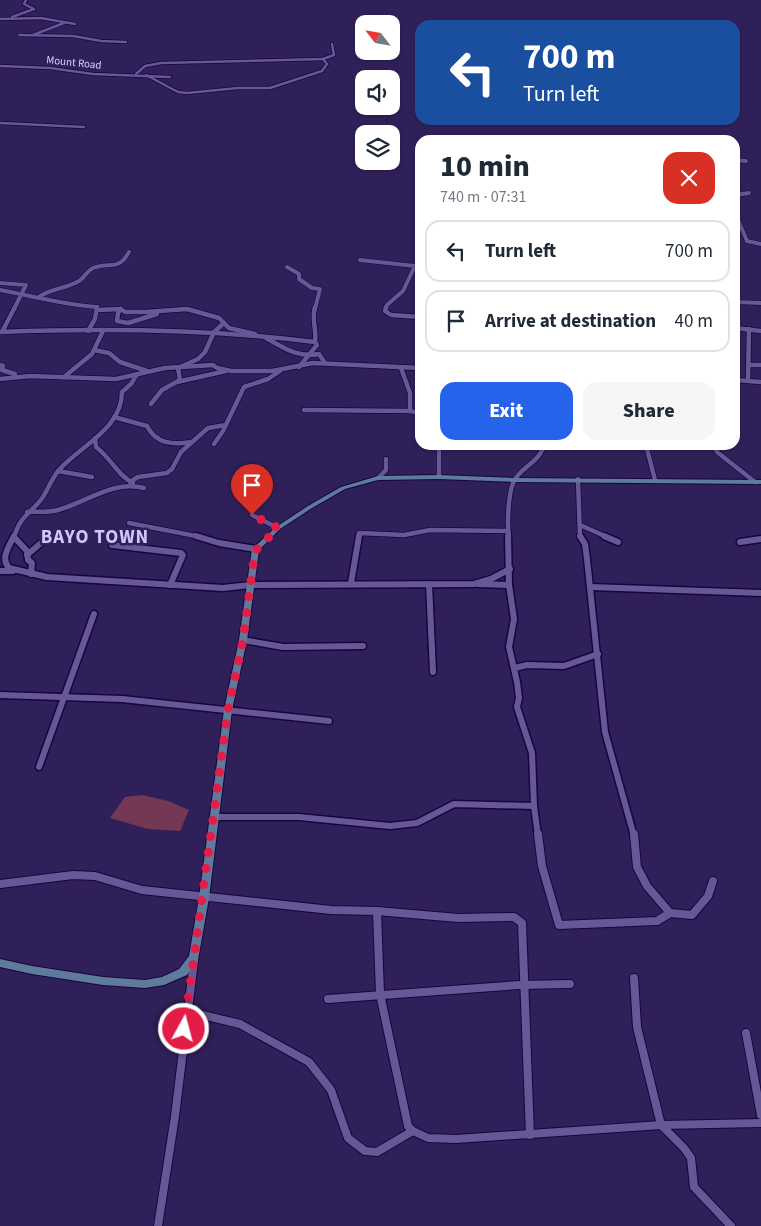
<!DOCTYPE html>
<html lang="en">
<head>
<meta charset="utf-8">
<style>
  body { margin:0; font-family:"Source Sans 3",sans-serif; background:#f6f6f7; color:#1f2937; height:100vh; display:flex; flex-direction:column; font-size:19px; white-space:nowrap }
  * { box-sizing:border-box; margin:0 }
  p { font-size:16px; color:#747a83 }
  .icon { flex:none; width:28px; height:28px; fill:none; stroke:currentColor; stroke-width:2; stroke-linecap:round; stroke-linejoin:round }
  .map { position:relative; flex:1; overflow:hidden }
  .details { position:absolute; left:415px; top:135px; width:325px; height:315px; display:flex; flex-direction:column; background:#fff; border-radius:15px; box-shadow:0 1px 4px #0004 }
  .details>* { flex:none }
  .top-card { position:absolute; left:415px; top:20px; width:325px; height:105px; border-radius:15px; box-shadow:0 1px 4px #0004; background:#1a4fa0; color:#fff; overflow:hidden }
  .needle { width:32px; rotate:301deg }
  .controls { position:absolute; left:355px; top:15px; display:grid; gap:10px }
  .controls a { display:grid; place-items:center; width:45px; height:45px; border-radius:10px; background:#fff; box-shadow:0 1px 4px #0004; font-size:25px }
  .pin { position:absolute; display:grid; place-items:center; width:42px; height:42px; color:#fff; margin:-51px -21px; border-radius:50% 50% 50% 0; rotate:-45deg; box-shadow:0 0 5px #0007 }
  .pin .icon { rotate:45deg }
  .me { position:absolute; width:55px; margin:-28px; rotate:7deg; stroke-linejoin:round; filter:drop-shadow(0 0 4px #0008) }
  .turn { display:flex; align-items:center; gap:18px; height:105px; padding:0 25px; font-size:22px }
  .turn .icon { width:65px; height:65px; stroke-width:2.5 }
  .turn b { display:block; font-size:35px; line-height:42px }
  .round { display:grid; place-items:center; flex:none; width:52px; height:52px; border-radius:15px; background:#f6f6f7 }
  .head { display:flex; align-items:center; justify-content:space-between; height:85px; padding:0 25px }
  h1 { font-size:30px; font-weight:800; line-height:38px }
  .button { display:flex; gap:10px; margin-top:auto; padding:10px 25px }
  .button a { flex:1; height:58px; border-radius:15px; background:#2563eb; color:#fff; font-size:20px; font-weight:800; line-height:58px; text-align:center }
  .button a+a { background:#f6f6f7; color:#1f2937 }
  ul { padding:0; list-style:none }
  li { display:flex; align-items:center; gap:15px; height:62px; margin:0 10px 8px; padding:0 15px; border:2px solid #e0e1e3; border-radius:15px }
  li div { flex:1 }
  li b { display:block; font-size:19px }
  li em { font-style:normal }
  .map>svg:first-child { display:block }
</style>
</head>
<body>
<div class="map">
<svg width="761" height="1226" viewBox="0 0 761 1226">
  <rect width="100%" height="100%" fill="#302059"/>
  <path fill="#753854" d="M142,795L168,801L189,810L180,831L148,829L110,818L125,797Z"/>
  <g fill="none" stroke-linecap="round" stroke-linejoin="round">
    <g stroke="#19043c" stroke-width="4">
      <g id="street-far4">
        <path d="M12,17L34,9L24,4L26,0"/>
        <path d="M0,19L41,18L75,24"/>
        <path d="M19,35L73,36L101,41L126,42"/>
        <path d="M33,35L64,23"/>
        <path d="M0,66L50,68L93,74L170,77"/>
        <path d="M136,74L145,66L161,63L323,59"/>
        <path d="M146,75L178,92L187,93L238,88H270L322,71L327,64L323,59L334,55L332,44"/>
        <path d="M0,123L84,127"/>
      </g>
    </g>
    <g stroke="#19043c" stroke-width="5">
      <g id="street-far3">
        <path d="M735,160L746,161"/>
        <path d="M735,195L749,193"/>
        <path d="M735,218L738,220L747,241L761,244"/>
        <path d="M360,260L415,266L403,291L387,305L386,309"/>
        <path d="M287,267L299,274V279L312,288L320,289L315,309"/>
        <path d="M0,283L26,285L14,309"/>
        <path d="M0,290C32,296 65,305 97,307V309"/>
        <path d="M39,297C51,288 66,289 79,281C84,278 87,271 93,268C110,261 118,272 129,252"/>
        <path d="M735,302L761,303"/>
      </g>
    </g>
    <g stroke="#19043c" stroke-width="6">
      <g id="street-far2">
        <path d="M315,307C311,320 317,329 315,342"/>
        <path d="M386,307L385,311L391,315L420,317"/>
        <path d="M121,309L118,313L117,321L128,323L157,314"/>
        <path d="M97,310L121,309L125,312H146L187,309L219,318L229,328L255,334"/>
        <path d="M735,328L761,331"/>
        <path d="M88,331L95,319L97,307"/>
        <path d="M0,332C105,328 211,329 315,342L317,345L299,367"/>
        <path d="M2,332L15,307"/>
        <path d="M264,337C283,347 296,358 319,354L325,363"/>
        <path d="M94,350L109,353L120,362L147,371"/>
        <path d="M0,365L3,366L2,370L15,374"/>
        <path d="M748,365H761"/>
        <path d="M401,368L410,393V411"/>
        <path d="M64,377L92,354L103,331"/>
        <path d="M0,379L30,376L116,379L165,368L213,365L217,368L231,371H272L313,363L420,368"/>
        <path d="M735,380L761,382"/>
        <path d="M748,380L749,329"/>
        <path d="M177,382L226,371"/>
        <path d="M151,404L162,390L180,380L178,368L198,359L205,352L214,332L224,323"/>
        <path d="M304,410L410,411L420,413"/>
        <path d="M114,417L147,426C156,444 173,445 191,442"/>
        <path d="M95,438L96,447C111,458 117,475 133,483"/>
        <path d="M214,444L223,431L244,387L268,379L280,371"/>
        <path d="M439,445V477"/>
        <path d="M646,445L655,480"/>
        <path d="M714,445L717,452L755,482"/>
        <path d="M58,471L92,477"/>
        <path d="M378,478L386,470V459"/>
        <path d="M578,479L580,537"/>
        <path d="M130,482L138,477L167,473L172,469L181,452L208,428L226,425"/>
        <path d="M27,512C37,511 48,513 58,510C87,502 113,480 144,488"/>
        <path d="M252,515L278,528"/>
        <path d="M129,523L201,537"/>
        <path d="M580,525L607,537"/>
        <path d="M14,537C21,514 31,514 43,497C48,489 52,478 59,470C80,446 122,429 122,392L131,384L137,374"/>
        <path d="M358,537L359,533L404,535L430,530L508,531"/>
        <path d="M509,537C507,524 508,493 514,481C521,467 540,462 544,445"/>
      </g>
    </g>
    <g stroke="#19043c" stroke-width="9">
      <g id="street-far1">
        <path d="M14,536C9,547 0,558 9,568L47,577L223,588L250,585L474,584L491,579L510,569"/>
        <path d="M196,536L219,543L256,549"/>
        <path d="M508,536L509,585L514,619L509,647L517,682L519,698L517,707L532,753L534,806L538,836"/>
        <path d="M580,536L585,544L587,559L605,732L634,836"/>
        <path d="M604,536L618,542"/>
        <path d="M14,537L27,551L28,560L32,563L31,574"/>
        <path d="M740,542L761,539"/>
        <path d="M112,545L181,553L183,555L170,585"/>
        <path d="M27,555L41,543"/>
        <path d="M0,571H13"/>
        <path d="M351,583L359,536"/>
        <path d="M429,584L433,672"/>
        <path d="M479,584L509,585"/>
        <path d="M591,587L761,593"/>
        <path d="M243,640L283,647L363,646"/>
        <path d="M515,668L527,665L564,666L598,654"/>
        <path d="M0,695L122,699L329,721"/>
        <path d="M39,767L94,614"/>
        <path d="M215,817H299L390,826L417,823L454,804L534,806"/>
      </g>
    </g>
    <g stroke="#19043c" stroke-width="10">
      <g id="street">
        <path d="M538,834L542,866L559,925L657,921L670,913"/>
        <path d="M634,834L637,867L647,886L670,913L692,915L708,896L713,881"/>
        <path d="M0,884L73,875L95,876L142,890L331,910L377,911L380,994L408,1126L413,1131L428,1138L456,1139L661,1125L761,1123"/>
        <path d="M377,911L458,918L514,917L522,923L530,1135"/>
        <path d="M634,978L637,1027L661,1125L684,1148L691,1158L694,1187L731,1226"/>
        <path d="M328,999L519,985L570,984"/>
        <path d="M186,1011L240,1024L309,1062L331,1090L348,1138L365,1151L377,1152L411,1132"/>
        <path d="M746,1033L761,1115"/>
        <path d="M158,1226L175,1116L194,961"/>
      </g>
    </g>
    <g stroke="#19043c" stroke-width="2">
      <path id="secondary" d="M439,475L514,478L761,480V484L514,482L439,479L378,480L345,489L312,508L280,529L259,550L247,640L232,710L209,898L198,960L187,975L164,985L145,988L103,985L32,974L0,967V959L32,966L103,977L145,980L162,977L179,969L189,956L199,898L224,710L239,640L252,549L276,527L308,506L341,487L378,476Z"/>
    </g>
    <use href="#street-far4" stroke="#665897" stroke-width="2.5"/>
    <use href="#street-far3" stroke="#665897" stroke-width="4"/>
    <use href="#street-far2" stroke="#665897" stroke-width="4.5"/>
    <use href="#street-far1" stroke="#665897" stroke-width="6"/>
    <use href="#street" stroke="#665897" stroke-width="8"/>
    <use href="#secondary" fill="#5e7a9c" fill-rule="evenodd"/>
  </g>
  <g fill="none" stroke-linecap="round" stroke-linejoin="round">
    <path stroke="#e11d48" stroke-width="9" stroke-dasharray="0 16.2" d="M184,1029L228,710L243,640L253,565L256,550L278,528L252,515"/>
  </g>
  <g text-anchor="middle" stroke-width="5" stroke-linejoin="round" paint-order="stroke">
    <g font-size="11" fill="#d9d4f8" stroke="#302059">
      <text transform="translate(74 62) rotate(6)" y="4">Mount Road</text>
    </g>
    <g font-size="19" font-weight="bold" letter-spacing="1" fill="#cfc6fe" stroke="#302059">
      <text x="95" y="543">BAYO TOWN</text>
    </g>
  </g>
</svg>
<div class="controls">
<a><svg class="needle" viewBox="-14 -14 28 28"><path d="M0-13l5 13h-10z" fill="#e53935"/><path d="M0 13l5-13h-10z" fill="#747a83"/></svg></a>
<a><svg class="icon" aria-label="sound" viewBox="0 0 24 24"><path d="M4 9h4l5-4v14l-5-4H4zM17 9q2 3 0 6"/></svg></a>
<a><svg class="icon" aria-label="layers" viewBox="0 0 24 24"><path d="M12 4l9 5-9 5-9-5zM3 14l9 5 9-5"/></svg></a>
</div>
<div class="pin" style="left:252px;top:515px;background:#d93025"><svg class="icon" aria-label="arrive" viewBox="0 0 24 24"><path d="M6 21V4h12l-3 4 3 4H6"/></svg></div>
<svg class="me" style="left:184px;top:1029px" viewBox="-20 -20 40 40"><circle r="17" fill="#e11d48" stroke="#fff" stroke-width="3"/><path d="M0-11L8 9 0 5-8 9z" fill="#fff"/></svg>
<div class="top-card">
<div class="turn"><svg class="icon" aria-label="left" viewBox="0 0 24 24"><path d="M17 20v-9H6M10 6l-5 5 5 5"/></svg><div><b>700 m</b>Turn left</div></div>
</div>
<section class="details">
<div class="head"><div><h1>10 min</h1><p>740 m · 07:31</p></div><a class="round" style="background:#d93025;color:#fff"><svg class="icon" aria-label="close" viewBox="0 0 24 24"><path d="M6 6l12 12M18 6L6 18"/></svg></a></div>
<ul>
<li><svg class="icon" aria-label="left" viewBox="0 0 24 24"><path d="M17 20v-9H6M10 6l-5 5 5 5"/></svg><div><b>Turn left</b></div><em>700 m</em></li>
<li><svg class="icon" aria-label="arrive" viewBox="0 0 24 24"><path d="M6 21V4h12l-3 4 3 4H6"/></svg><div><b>Arrive at destination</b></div><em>40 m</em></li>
</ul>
<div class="button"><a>Exit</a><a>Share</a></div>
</section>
</div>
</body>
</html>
